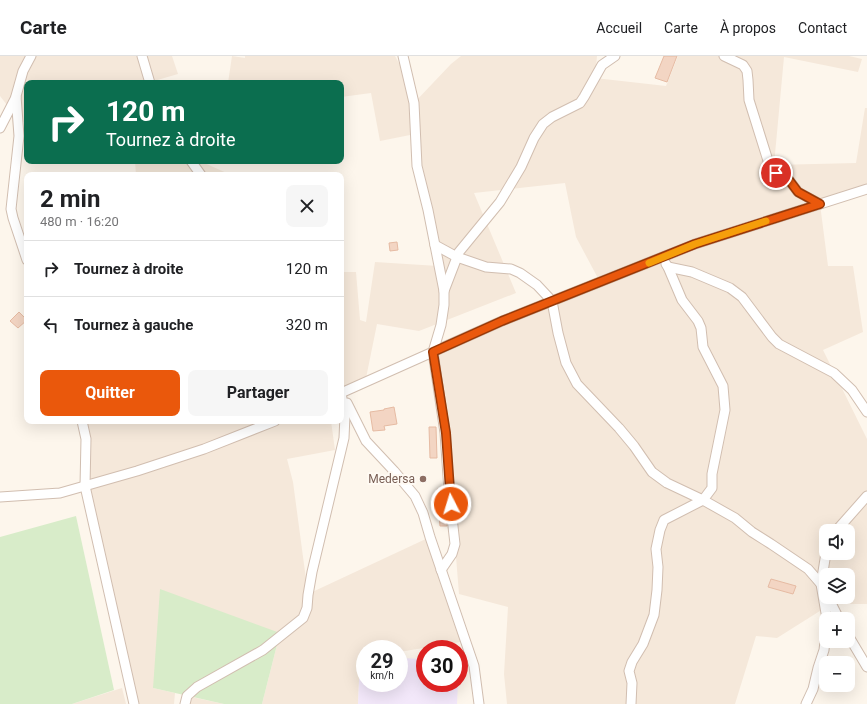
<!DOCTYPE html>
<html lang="fr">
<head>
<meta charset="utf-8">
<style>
  body { margin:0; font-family:Roboto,sans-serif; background:#f6f6f6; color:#202124; height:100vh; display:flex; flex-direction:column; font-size:15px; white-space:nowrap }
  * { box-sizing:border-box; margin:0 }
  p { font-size:13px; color:#757577 }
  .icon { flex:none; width:22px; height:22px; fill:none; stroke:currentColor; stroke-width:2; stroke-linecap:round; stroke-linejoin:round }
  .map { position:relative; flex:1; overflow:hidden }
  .drawer { position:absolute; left:24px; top:116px; width:320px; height:252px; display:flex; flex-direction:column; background:#fff; border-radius:8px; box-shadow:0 4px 16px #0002 }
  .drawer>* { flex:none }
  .banner { position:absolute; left:24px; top:24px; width:320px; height:84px; border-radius:8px; box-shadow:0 4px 16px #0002; background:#0b6e4f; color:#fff; overflow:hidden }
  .controls { position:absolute; left:819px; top:468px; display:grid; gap:8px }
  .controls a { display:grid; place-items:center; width:36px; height:36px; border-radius:8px; background:#fff; box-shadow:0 4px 16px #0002; font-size:20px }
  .speed { position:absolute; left:356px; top:584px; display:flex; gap:8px; font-size:20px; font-weight:700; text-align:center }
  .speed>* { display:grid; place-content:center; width:52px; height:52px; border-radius:50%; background:#fff; box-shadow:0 4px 16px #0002; line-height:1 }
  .speed small { font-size:10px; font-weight:400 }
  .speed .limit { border:6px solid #d22; background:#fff; color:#111 }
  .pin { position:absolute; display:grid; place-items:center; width:34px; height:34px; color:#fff; margin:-17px; border:2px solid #fff; border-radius:50%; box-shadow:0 1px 4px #0007 }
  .me { position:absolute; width:44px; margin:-22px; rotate:355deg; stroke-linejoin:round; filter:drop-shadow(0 0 3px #0008) }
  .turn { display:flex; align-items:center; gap:14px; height:84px; padding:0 16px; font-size:18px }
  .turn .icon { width:52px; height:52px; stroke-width:2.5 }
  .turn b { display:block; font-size:28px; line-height:34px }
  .round { display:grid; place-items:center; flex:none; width:42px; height:42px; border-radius:8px; background:#f6f6f6 }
  .summary { display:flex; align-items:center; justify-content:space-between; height:68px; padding:0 16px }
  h1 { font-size:24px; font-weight:700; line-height:30px }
  .primary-button { display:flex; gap:8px; margin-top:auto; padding:8px 16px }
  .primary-button a { flex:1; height:46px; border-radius:8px; background:#ea580c; color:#fff; font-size:16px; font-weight:700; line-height:46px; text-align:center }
  .primary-button a+a { background:#f6f6f6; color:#202124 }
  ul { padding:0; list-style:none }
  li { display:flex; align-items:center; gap:12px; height:56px; padding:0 16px; border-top:1px solid #e0e0e0 }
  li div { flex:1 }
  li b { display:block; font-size:15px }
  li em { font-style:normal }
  header { display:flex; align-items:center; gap:24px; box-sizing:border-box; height:56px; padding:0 20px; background:#fff; border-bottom:1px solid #e0e0e0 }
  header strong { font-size:19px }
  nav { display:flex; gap:22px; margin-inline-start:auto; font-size:14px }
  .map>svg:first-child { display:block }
</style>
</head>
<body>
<header>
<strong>Carte</strong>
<nav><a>Accueil</a><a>Carte</a><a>À propos</a><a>Contact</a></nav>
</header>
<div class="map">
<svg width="867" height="648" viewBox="0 0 867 648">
  <rect width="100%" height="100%" fill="#fdf6ec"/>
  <g fill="#f5e8da" fill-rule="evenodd">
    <path d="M0,0H172L178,18L147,27H27V68L18,63L0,40Z"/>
    <path d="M232,0L245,2V0H395L407,22L414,47L451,8L461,0H597L595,22L666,30L678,0H849L862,3L858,16L784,1L774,109L856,107L865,52H867V133L820,148L828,210H853L863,276L823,294L867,383V548H831L777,582L756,580L735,648H507L504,618L508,551L459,538L455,488L433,296L600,226L576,181L565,127L474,137L516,237L419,275L377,268L365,327L341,337V216H356L360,264L366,266L375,206L438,210L415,78L380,85L371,37L341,41V27H228ZM826,475H848V497H826ZM826,519H848V541H826Z"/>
    <path d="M135,105H200L231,119H136Z"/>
    <path d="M82,365H331L335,394L287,403L293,426L308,538L430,481L466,585L399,596V593H365V601L360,602L358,648H262L280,577L153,632L175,637L174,648H134L85,430Z"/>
    <path d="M122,632L126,648H72Z"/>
    <path d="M187,640L224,648H187Z"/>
  </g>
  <path fill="#f3e8fa" d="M360,602H365V627H399V602L425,603V627H458L457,648H358Z"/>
  <g fill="#d8ecc9">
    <path d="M76,460L114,634L72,648H0V481Z"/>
    <path d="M160,533L280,577L262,648H224L153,632Z"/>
  </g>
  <g fill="#f3d5c3" stroke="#e6bba3">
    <path d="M664,0H677L667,26L655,22Z"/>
    <path d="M397,186L398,194L390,195L389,187Z"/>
    <path d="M19,256L27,264L18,272L10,265Z"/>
    <path d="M394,351L397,368L384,370L385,374L373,375L370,356L384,354V353Z"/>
    <path d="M429,371H436L437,402H430Z"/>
    <path d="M443,432L447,470H440L437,433Z"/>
    <path d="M771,523L796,530L793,538L768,531Z"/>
  </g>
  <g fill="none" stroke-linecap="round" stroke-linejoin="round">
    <g stroke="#d1beb0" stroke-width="11">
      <g id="minor">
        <path d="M142,0L150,27"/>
        <path d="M403,0L414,47L417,110L428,154L444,235V249L441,269L433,296L445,377L449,435L455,488L452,498L441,514"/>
        <path d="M724,0L743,9L747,15L748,24L749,44L770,111L776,117L789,124L798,136L820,148"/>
        <path d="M0,72L16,41"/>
        <path d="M191,105L201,119"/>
        <path d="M435,189L457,201L486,211L511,213L520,217L537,229L552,245L558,277L566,307L577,328L619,372L634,390L652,416L667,427L703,444L735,462L752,476L771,488L808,513L821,528L826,537"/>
        <path d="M27,204L13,162L11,153L19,80L16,40L23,15L31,0"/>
        <path d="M666,208L668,211L692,216L730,232L742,241L772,281L779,288L834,317L852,334L867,356"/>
        <path d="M444,235L459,196L500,146L521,111L534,82L543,68L552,61L580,47L584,41L602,9L615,0"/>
        <path d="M341,337L502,265L695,188L867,133"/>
        <path d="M347,347L366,385L394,415L415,440L423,457L430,481L474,610L479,648"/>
        <path d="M82,365L86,383L85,430L134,648"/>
        <path d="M0,441L60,437L137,415L204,393L275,365"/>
        <path d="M836,475L867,440"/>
        <path d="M826,497L821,528L827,563"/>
        <path d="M828,541L839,563"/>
        <path d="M848,579L867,611"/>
        <path d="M185,648L187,640L197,631L263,594L303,562L307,552L308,539L312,516L344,382L345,359L341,337"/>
        <path d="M631,648L632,627L629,615L632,606L643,588L654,559L657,534L658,511L656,493L660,474L664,464L703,444L712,432V418L725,354L723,330L703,291L701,272L698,265L682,244L668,211"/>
        <path d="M806,648L813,633L818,612L824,594L826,577"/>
      </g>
    </g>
    <use href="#minor" stroke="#fff" stroke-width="9"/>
  </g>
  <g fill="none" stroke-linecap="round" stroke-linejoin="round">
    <g stroke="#983908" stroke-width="10">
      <path id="route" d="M451,448L446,377L433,296L502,265L695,188L820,148L798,136L789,124L776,117"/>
    </g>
    <use href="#route" stroke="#ea580c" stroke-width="7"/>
    <path stroke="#f59e0b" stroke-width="7" d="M649,207L695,188L766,165"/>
  </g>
  <circle fill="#8d6e63" stroke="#fffaf3" stroke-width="1.5" cx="423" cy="423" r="4"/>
  <g text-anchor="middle" stroke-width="4" stroke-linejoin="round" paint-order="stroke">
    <g font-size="12" fill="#785e54" stroke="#fffaf3" text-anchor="end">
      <text x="415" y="427">Medersa</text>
    </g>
  </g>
</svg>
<div class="controls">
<a><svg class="icon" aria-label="sound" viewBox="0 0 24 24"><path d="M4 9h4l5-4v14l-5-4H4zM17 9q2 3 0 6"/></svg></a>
<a><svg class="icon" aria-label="layers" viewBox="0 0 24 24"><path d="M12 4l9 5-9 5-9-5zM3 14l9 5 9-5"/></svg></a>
<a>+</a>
<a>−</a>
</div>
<div class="speed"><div>29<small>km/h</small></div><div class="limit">30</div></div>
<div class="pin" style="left:776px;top:117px;background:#d93025"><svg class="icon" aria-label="arrive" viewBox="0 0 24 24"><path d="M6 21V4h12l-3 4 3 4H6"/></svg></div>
<svg class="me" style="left:451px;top:448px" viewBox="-20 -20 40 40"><circle r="17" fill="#ea580c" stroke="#fff" stroke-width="3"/><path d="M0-11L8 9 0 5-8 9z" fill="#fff"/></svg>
<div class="banner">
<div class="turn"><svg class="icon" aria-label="right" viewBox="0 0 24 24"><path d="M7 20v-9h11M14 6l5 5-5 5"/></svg><div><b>120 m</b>Tournez à droite</div></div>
</div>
<section class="drawer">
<div class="summary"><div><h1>2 min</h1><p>480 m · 16:20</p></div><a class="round"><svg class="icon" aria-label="close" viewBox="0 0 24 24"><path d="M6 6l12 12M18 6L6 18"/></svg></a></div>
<ul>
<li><svg class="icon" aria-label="right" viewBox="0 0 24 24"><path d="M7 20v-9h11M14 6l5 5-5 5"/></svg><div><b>Tournez à droite</b></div><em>120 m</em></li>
<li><svg class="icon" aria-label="left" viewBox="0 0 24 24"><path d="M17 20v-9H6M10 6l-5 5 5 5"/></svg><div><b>Tournez à gauche</b></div><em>320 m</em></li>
</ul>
<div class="primary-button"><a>Quitter</a><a>Partager</a></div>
</section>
</div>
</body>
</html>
